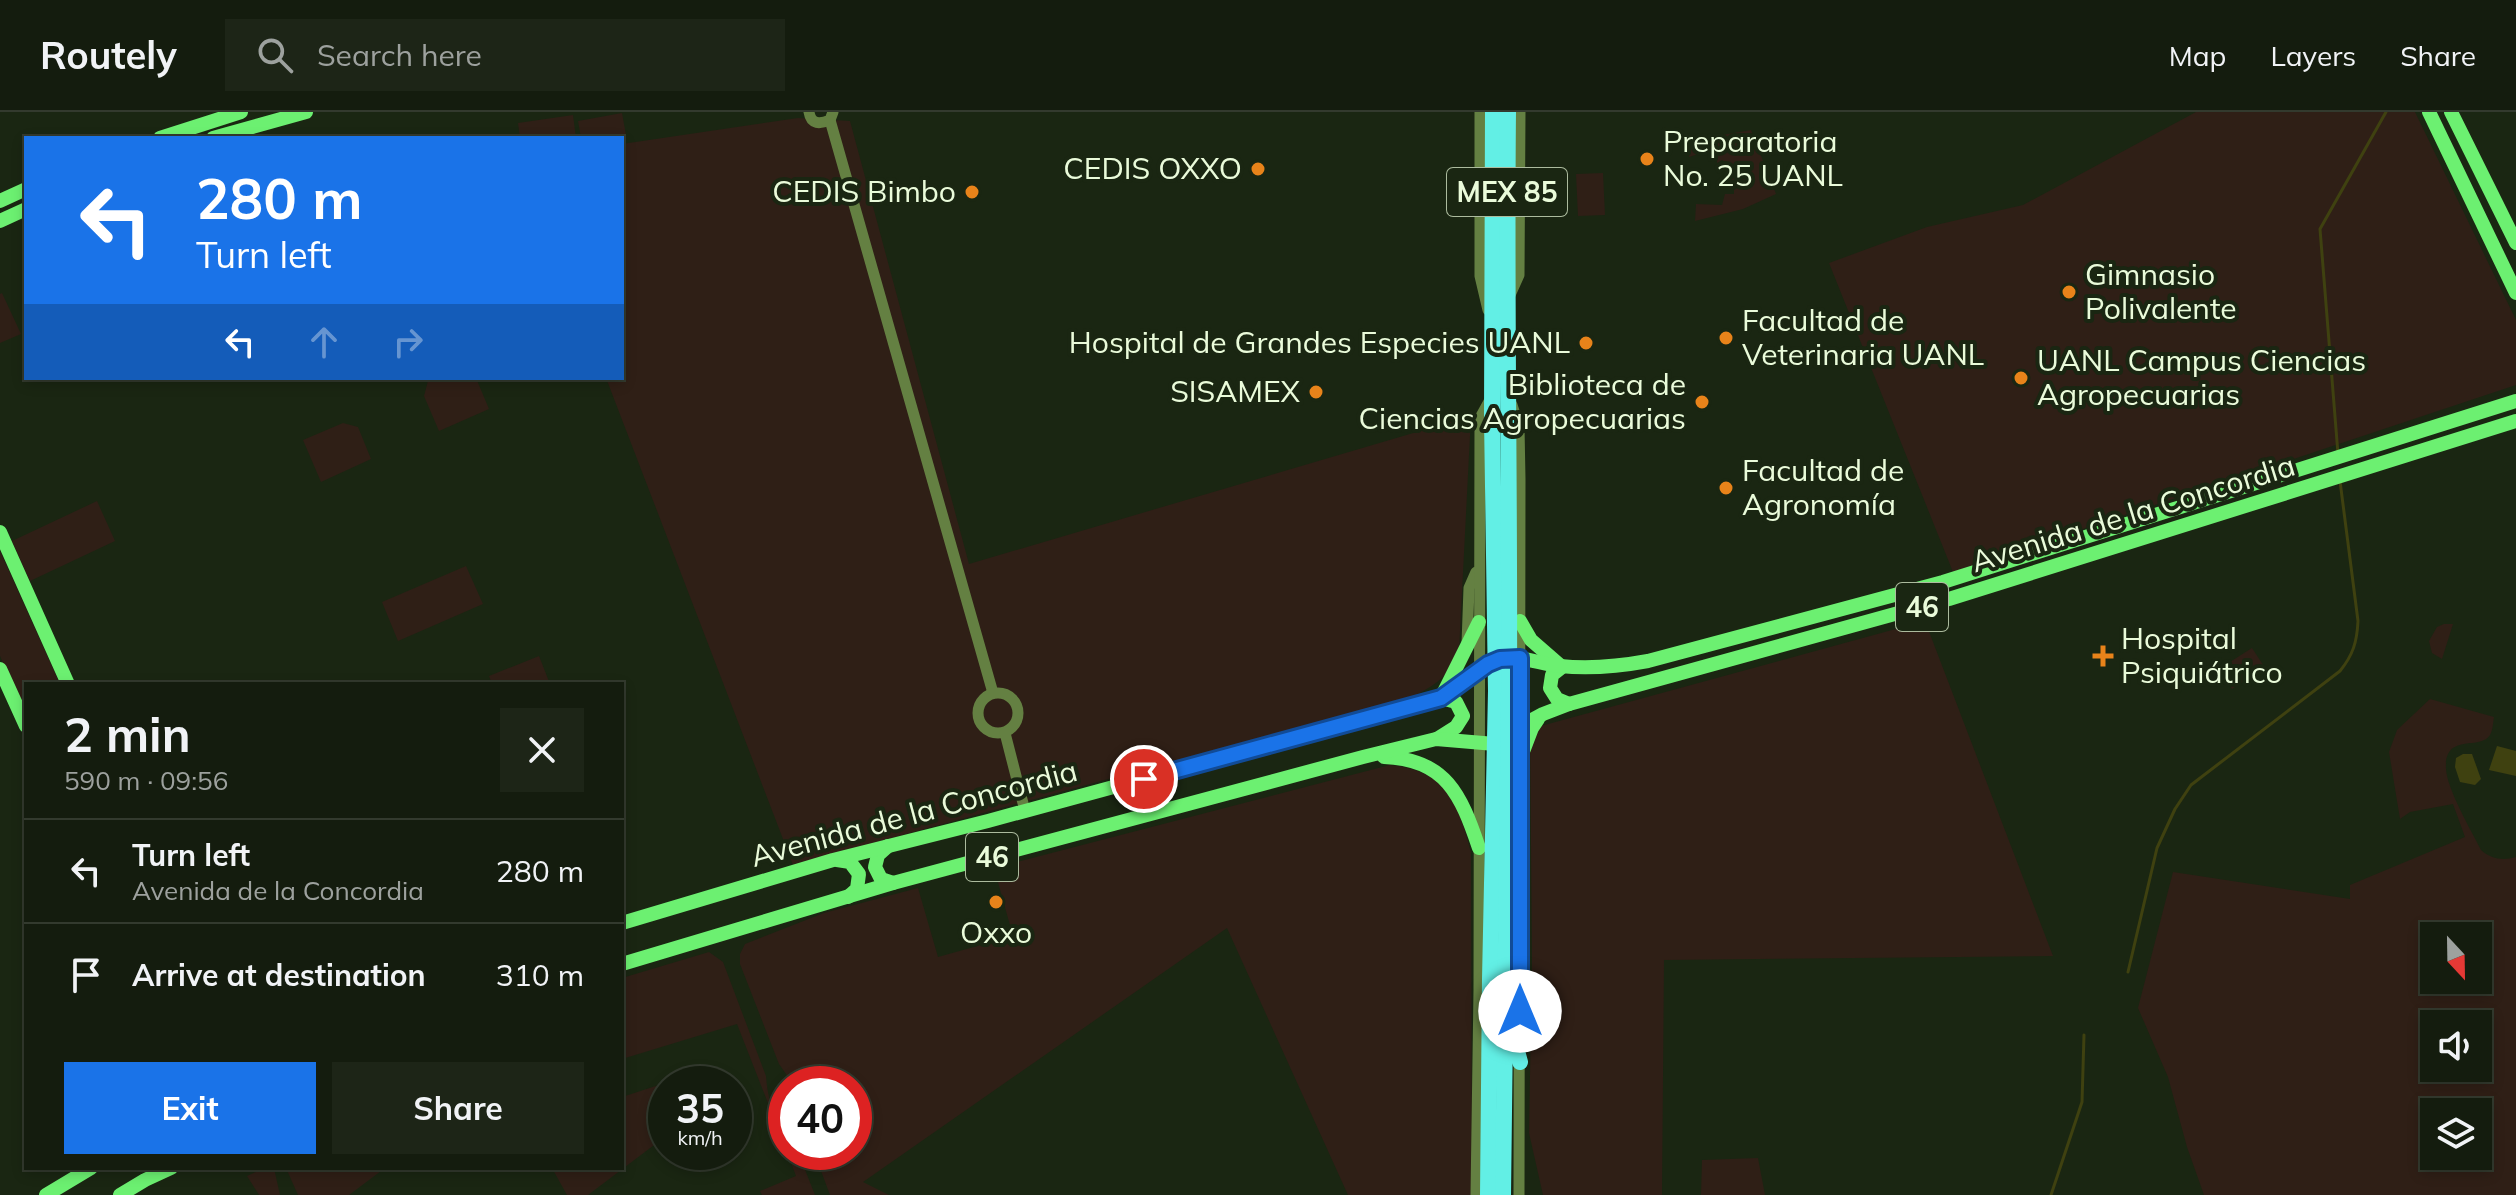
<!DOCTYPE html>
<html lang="en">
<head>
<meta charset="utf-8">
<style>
  body { margin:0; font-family:Mulish,sans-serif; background:#1d2517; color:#f1f3f6; height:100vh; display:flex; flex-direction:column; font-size:30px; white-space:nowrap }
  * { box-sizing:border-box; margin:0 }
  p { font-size:26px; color:#9da19e }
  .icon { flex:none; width:44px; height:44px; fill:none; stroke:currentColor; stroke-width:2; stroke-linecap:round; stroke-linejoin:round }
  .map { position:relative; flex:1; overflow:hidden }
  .sheet { position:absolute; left:24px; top:570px; width:600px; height:488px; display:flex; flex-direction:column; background:#141c0e; border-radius:0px; box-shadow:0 4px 12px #0003,0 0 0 2px #333a2e }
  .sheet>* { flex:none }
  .banner { position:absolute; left:24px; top:24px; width:600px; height:244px; border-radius:0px; box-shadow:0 4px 12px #0003,0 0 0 2px #333a2e; background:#1a73e8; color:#fff; overflow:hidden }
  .needle { width:52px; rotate:158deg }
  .buttons { position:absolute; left:2420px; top:810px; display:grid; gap:16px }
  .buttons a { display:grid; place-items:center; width:72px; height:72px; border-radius:0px; background:#141c0e; box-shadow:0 4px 12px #0003,0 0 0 2px #333a2e; font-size:40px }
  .speed { position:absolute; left:648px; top:954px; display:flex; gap:16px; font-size:40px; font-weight:700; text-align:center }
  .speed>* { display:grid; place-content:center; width:104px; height:104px; border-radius:50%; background:#141c0e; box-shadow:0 4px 12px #0003,0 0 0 2px #333a2e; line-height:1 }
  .speed small { font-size:20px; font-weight:400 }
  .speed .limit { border:12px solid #d22; background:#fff; color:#111 }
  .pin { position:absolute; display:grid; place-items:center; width:68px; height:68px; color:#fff; margin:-34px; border:4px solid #fff; border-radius:50%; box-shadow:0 2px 8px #0007 }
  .me { position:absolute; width:88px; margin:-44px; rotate:0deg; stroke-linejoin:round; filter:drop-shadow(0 0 6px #0008) }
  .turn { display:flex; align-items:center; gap:28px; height:168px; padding:0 40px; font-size:36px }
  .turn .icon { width:104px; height:104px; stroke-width:2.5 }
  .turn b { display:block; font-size:56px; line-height:68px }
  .lanes { display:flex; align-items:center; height:76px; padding:0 40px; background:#0003; justify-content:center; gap:40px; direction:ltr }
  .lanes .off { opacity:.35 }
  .round { display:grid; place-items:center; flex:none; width:84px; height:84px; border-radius:0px; background:#1d2517 }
  .headline { display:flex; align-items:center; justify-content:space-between; height:136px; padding:0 40px }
  h1 { font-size:48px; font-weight:700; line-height:60px }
  .cta { display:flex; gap:16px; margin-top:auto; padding:16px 40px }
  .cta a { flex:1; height:92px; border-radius:0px; background:#1a73e8; color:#fff; font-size:32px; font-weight:700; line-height:92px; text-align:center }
  .cta a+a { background:#1d2517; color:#f1f3f6 }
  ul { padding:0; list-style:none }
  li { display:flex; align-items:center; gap:24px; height:104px; padding:0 40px; border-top:2px solid #333a2e }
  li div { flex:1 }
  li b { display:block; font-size:30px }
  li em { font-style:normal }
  header { display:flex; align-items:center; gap:48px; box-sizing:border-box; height:112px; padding:0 40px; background:#141c0e; border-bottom:2px solid #333a2e }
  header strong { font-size:38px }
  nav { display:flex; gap:44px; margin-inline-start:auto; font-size:28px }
  .search { width:560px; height:72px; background:#1d2517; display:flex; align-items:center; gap:20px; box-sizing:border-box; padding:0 28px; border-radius:0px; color:#9da19e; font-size:30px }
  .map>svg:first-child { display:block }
</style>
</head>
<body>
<header>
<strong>Routely</strong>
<div class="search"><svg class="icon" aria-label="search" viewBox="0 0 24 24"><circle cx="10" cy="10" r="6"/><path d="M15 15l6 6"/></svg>Search here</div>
<nav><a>Map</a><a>Layers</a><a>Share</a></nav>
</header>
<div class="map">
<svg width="2516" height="1083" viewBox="0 0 2516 1083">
  <rect width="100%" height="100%" fill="#1a2612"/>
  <g fill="#2f1f16" fill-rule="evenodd">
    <path d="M2196,0H2415L2516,208V273L1953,460L1829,151L1927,115L2023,93Z"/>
    <path d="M622,1L626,23L612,26H581L578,9Z"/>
    <path d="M573,3L576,26H520L518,11Z"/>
    <path d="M798,6L850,9L969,452L1471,304L1459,539C1448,564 1440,570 1416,583L793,753L606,266H622V32Z"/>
    <path d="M1751,18L1776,82L1743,97L1695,109L1696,92L1722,93L1725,82H1734V77L1731,76C1733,65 1733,54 1722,48L1717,51V45L1712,38L1689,45L1688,37L1681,33V31L1691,28L1696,32L1699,27Z"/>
    <path d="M1603,61L1605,103L1578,104L1576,62Z"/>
    <path d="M2,181L21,222L0,231V182Z"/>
    <path d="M436,266H476L489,297L439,319L424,284L428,269Z"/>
    <path d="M343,311L358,315L371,347L321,370L303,328Z"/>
    <path d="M97,389L115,429L30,469L12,429Z"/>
    <path d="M0,439L60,572H26V601L0,544Z"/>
    <path d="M466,454L483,492L398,529L382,490Z"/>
    <path d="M1925,509L2053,844L1664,848L1662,1083H1543L1529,1021L1532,849L1530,617Z"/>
    <path d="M2444,512H2453L2442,547L2432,541L2429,529L2437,515Z"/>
    <path d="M2252,536L2265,556L2232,577L2219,557Z"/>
    <path d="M539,544L550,572H492L489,564Z"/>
    <path d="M2430,587L2494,605C2493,610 2493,618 2490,623C2480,639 2444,620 2446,657C2447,677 2471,718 2481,738C2491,747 2503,749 2516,745V1083H2204L2187,1035L2168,965L2138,896L2173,760L2350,787V773L2465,725L2453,692L2410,700L2400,707L2389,640L2397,618ZM2434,824H2478V868H2434ZM2434,912H2478V956H2434ZM2434,1000H2478V1044H2434Z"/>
    <path d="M1390,653C1449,660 1457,688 1471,740L1472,1083H1348L1227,816L863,1070L889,1083H830L814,1040H854V972H793L779,952L740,852V842L745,832L824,801L918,776L938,845L1013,824L994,756Z"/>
    <path d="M709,840L723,850L766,964C767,979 770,992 776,1005C782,1020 786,1020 786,1037L737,912L622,947V866Z"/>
    <path d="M711,956L717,972H666V1024L588,1083H567L552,1056H622V985Z"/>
    <path d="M787,1040H798L815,1083H762L760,1079L796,1064Z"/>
    <path d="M1758,1046L1765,1083H1701L1702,1048Z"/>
    <path d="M264,1056H274L280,1083H259L247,1064Z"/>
    <path d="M286,1056H385L349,1083H298Z"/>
  </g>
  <g fill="#3f4110">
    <path d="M2497,634L2516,639V664L2489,658Z"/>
    <path d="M2463,642H2472L2481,667L2475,673L2460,670L2455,655L2456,646Z"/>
  </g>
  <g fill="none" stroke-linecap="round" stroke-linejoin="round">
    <g stroke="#3f4110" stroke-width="3">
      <path d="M2338,342L2320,117L2386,0"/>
      <path d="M2128,860L2157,736L2175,697L2191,673L2340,559C2353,543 2357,530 2358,509L2340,369"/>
      <path d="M2051,1083L2082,990L2084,923"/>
    </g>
    <g stroke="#648042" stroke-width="11">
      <path d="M809,0C811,13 820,12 830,8L833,0"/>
      <path d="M1480,0V164L1488,198"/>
      <path d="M830,8L993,581"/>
      <path d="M1510,183L1519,163L1520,0"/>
      <path d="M1512,293L1519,315L1520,367L1519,1083"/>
      <path d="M1467,532L1469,476L1476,460"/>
      <circle cx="998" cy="601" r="20"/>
      <path d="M1005,621L1025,699"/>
      <path d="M1476,1083L1479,878L1480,306L1491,286"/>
    </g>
    <g stroke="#6cf071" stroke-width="14">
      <path d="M2429,0L2516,181"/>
      <path d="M2451,0L2516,131"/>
      <path d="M160,26L241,0"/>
      <path d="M213,26L306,0"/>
      <path d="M0,89L26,77"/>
      <path d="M0,109L26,97"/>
      <path d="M0,420L68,572"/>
      <path d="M1520,509L1531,528L1562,555L1552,563L1550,576L1557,587L1569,592"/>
      <path d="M0,557L26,614"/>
      <path d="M1443,582L1479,510"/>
      <path d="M1437,627L1456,615L1463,604L1456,590L1441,586"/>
      <path d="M1384,645C1446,647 1461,683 1479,736"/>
      <path d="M1519,650L1532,616L1538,607"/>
      <path d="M888,734L878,743L875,755L881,767L893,771"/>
      <path d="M837,748L850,750L859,762L857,777L848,785"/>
      <path d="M622,811L833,748L988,709L1441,586C1459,572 1477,554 1499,548C1520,542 1539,552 1560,554C1589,557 1621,554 1648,549L1943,470L2516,289"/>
      <path d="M622,852L893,771L1363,645L1436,627L1495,632L1510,625L1519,615L1543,602L1569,592L1949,487L2516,309"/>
      <path d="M46,1083L91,1056"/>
      <path d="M120,1083L145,1068L171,1056"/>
    </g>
    <g stroke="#62efe5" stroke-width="16">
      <path d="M1510,913L1520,950"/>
      <path d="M1488,1083L1490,867L1496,579L1492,306L1493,0"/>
      <path d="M1503,1083C1504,916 1508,748 1509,581C1510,387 1506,194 1508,0"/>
    </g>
  </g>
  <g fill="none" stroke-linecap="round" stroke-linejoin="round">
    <g stroke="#114b97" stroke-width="20">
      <path id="route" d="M1144,667L1441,586L1488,552L1500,547L1520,546V899"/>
    </g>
    <use href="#route" stroke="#1a73e8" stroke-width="14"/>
  </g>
  <g fill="#e8831a" stroke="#1a2612" stroke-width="3">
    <circle cx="1647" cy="47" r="8"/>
    <circle cx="1258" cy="57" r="8"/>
    <circle cx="972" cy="80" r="8"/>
    <circle cx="2069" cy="180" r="8"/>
    <circle cx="1726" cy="226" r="8"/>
    <circle cx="1586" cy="231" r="8"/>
    <circle cx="2021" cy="266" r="8"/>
    <circle cx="1316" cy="280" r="8"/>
    <circle cx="1702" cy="290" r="8"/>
    <circle cx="1726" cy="376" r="8"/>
    <path d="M2099 532h8v8h8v8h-8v8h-8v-8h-8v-8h8z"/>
    <circle cx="996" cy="790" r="8"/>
  </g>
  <g text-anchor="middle" stroke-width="8" stroke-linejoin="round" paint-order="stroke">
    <g fill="#1a2612" stroke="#acbb9e" stroke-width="2">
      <rect x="1447" y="56" width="120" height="48" rx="6"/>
      <rect x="1896" y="471" width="52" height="48" rx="6"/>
      <rect x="966" y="721" width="52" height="48" rx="6"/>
    </g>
    <g font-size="28" font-weight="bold" fill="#eafbda">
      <text x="1507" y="90">MEX 85</text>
      <text x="1922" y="505">46</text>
      <text x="992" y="755">46</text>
    </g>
    <g font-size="30" fill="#eafbda" stroke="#1a2612" text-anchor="start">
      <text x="1663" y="40">Preparatoria<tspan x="1663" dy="34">No. 25 UANL</tspan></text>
      <text x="1242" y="67" text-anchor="end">CEDIS OXXO</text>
      <text x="956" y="90" text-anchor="end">CEDIS Bimbo</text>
      <text x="2085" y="173">Gimnasio<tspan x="2085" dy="34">Polivalente</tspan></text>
      <text x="1742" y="219">Facultad de<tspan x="1742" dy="34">Veterinaria UANL</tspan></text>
      <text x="1570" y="241" text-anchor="end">Hospital de Grandes Especies UANL</text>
      <text x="2037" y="259">UANL Campus Ciencias<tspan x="2037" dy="34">Agropecuarias</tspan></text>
      <text x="1686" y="283" text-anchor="end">Biblioteca de<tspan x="1686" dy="34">Ciencias Agropecuarias</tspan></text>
      <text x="1300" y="290" text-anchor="end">SISAMEX</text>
      <text x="1742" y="369">Facultad de<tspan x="1742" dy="34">Agronomía</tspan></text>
      <text x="2121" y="537">Hospital<tspan x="2121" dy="34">Psiquiátrico</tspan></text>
      <text x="996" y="831" text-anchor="middle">Oxxo</text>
    </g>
    <g font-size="30" fill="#eafbda" stroke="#1a2612">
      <text transform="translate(2133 402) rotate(-17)" y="10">Avenida de la Concordia</text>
      <text transform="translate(914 702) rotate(-15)" y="10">Avenida de la Concordia</text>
    </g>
  </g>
</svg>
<div class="buttons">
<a><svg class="needle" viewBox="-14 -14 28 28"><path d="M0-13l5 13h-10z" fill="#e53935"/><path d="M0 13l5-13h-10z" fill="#9da19e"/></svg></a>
<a><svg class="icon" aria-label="sound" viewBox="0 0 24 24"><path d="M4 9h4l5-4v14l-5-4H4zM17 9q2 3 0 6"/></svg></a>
<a><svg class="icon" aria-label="layers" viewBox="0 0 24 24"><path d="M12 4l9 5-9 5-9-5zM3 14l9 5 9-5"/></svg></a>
</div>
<div class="speed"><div>35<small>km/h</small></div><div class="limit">40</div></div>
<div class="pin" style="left:1144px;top:667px;background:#d93025"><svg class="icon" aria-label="arrive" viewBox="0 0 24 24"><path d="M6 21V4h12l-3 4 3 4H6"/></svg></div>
<svg class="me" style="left:1520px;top:899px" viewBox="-20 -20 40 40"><circle r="19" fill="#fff"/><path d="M0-13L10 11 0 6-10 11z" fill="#1a73e8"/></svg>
<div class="banner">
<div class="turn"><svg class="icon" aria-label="left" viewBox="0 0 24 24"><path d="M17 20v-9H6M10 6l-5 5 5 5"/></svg><div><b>280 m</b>Turn left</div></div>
<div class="lanes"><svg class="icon" aria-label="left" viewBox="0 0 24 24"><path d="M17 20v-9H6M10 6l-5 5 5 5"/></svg><svg class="icon off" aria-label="ahead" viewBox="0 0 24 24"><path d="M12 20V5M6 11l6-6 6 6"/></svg><svg class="icon off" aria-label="right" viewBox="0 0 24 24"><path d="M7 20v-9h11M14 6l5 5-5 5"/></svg></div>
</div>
<section class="sheet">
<div class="headline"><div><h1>2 min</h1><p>590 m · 09:56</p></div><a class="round"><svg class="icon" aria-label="close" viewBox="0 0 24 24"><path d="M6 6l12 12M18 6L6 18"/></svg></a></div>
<ul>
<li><svg class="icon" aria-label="left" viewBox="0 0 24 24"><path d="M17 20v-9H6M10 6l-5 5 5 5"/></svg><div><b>Turn left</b><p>Avenida de la Concordia</p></div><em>280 m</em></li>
<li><svg class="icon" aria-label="arrive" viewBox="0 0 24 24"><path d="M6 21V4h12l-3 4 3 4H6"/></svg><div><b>Arrive at destination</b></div><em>310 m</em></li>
</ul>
<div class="cta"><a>Exit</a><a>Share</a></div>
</section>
</div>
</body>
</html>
